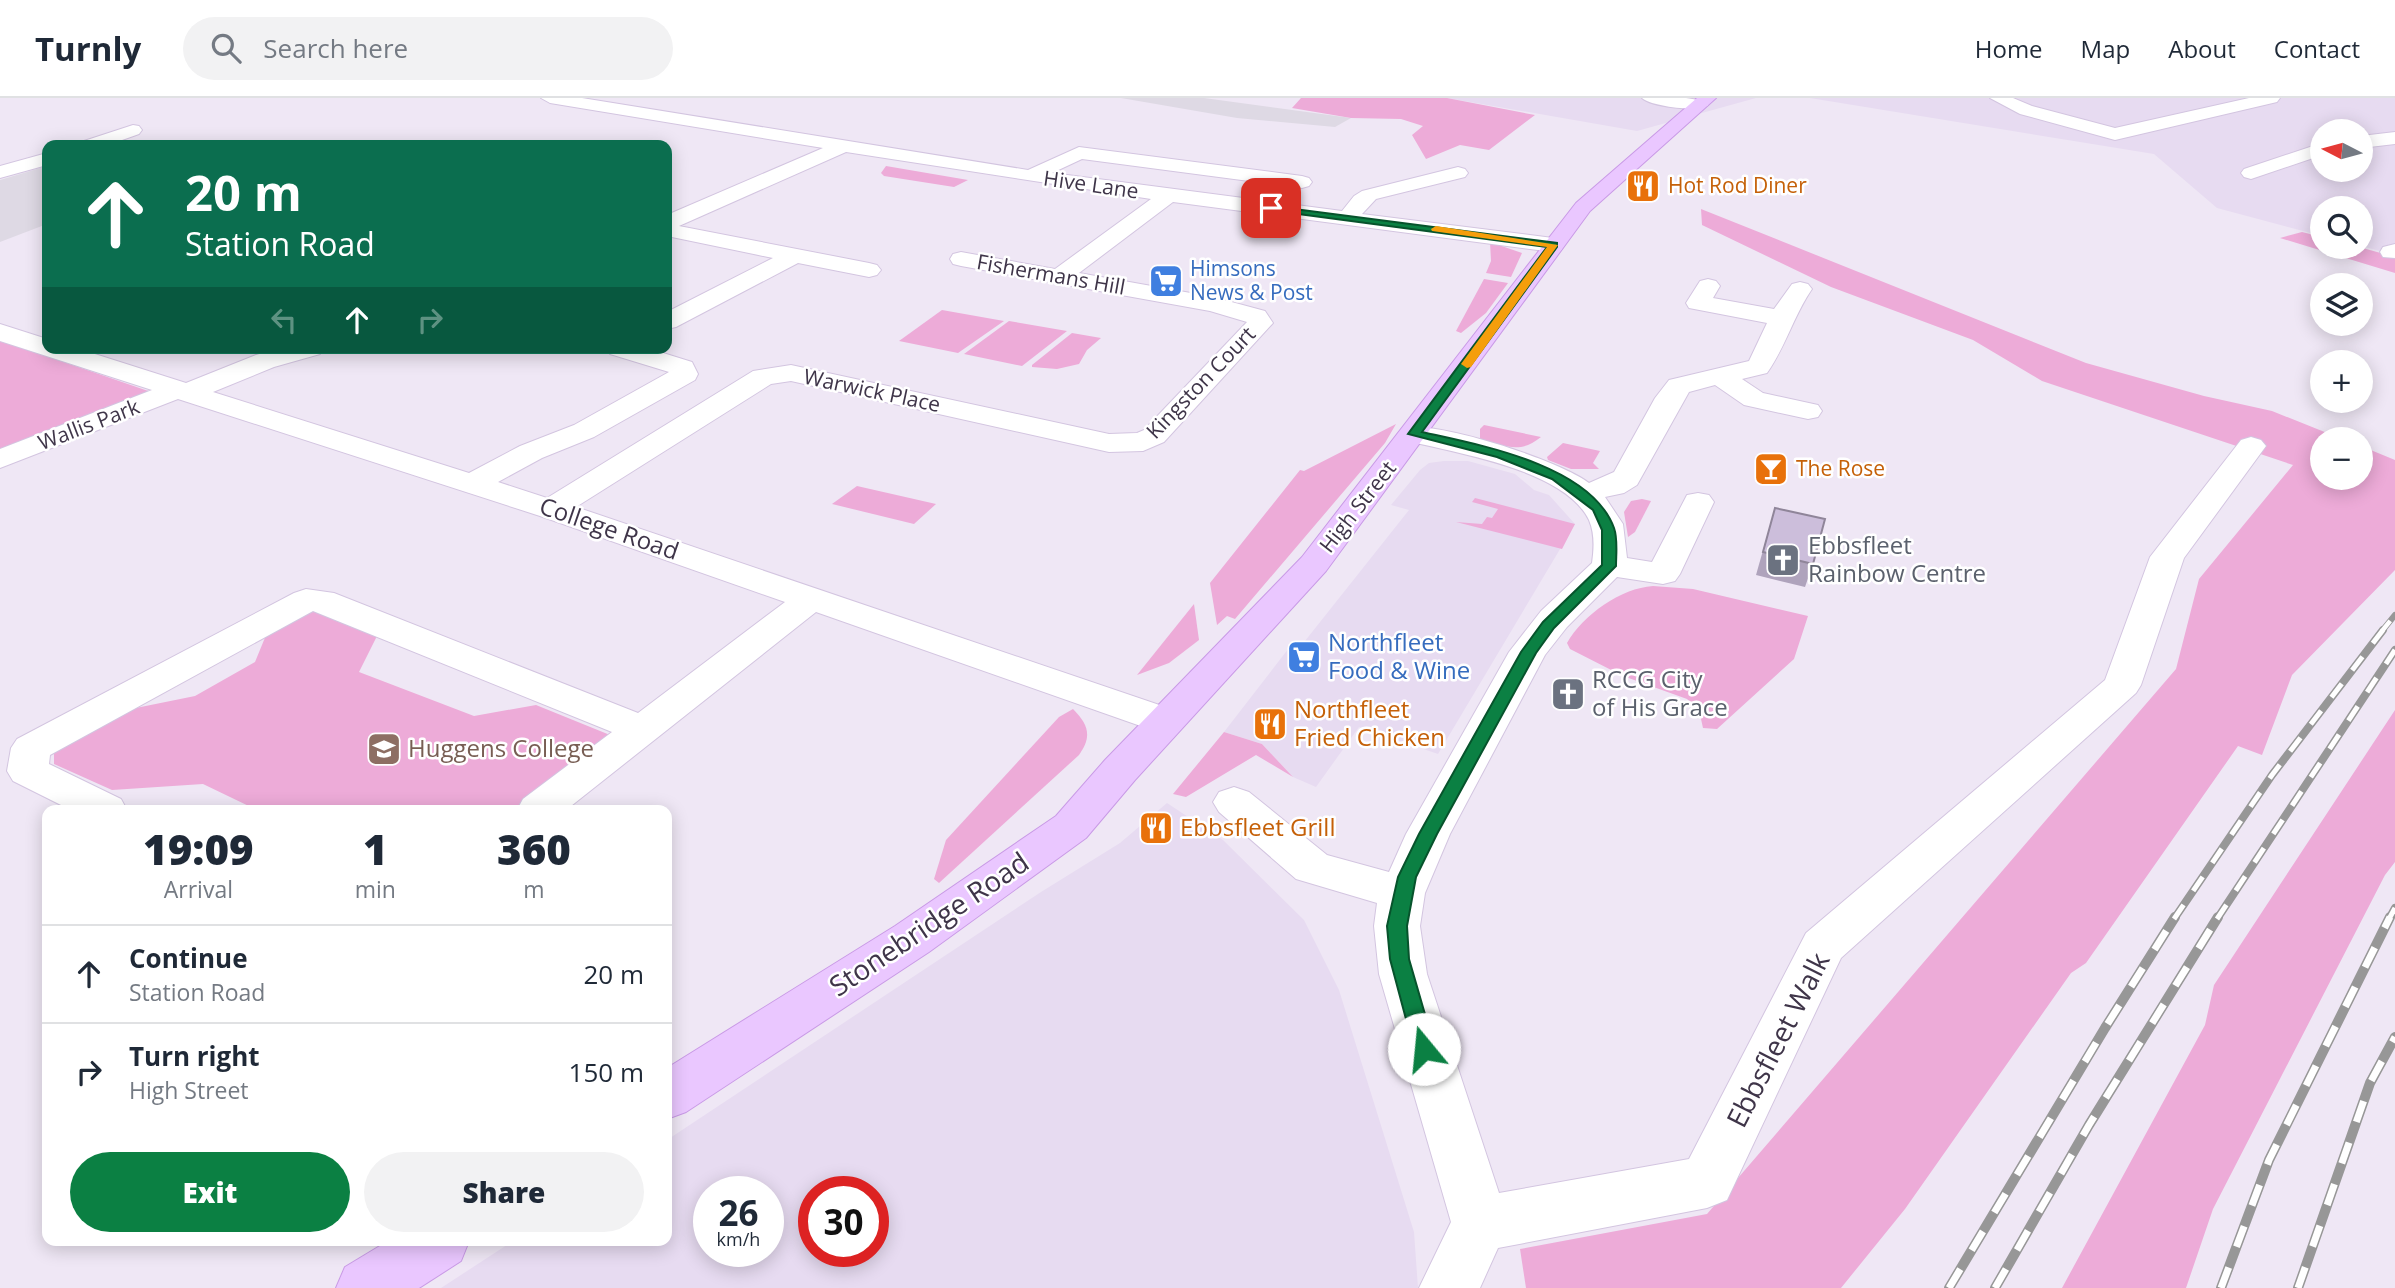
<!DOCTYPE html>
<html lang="en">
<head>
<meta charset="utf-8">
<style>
  body { margin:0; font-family:"Open Sans",sans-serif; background:#f2f2f3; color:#1f2937; height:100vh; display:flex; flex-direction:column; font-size:26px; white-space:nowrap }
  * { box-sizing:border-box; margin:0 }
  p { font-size:23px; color:#747a83 }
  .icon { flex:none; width:38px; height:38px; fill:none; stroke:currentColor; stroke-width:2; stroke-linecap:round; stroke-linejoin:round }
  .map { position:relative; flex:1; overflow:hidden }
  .details { position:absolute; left:42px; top:707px; width:630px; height:441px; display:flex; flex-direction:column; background:#fff; border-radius:14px; box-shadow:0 4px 18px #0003 }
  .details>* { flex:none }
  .guide { position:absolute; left:42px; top:42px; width:630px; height:214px; border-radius:14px; box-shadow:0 4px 18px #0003; background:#0b6e4f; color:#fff; overflow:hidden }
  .needle { width:46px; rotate:276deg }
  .controls { position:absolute; left:2310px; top:21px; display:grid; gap:14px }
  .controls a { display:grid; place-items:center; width:63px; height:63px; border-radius:50%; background:#fff; box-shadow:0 4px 18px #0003; font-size:35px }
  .speed { position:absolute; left:693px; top:1078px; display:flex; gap:14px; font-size:35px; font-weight:700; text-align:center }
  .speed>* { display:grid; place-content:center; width:91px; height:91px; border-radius:50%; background:#fff; box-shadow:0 4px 18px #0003; line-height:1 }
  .speed small { font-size:18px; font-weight:400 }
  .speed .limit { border:10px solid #d22; background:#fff; color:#111 }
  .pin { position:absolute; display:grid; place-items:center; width:60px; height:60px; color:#fff; margin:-30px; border-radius:14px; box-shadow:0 4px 10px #0006 }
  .me { position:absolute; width:77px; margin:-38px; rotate:343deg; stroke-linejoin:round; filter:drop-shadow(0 0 5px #0008) }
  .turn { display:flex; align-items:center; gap:24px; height:147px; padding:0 28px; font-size:32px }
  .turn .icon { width:91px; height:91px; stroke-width:2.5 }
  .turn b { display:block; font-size:49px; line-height:60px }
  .lanes { display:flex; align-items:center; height:66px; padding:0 28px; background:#0003; justify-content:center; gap:35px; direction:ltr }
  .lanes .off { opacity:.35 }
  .eta { display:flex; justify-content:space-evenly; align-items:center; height:119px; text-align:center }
  .eta b { font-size:42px; font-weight:800; line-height:49px }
  .action { display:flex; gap:14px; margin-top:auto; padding:14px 28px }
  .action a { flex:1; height:80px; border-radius:42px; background:#0b8043; color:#fff; font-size:28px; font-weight:800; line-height:80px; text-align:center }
  .action a+a { background:#f2f2f3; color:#1f2937 }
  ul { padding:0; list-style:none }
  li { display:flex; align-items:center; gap:21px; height:98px; padding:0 28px; border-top:2px solid #e0e1e3 }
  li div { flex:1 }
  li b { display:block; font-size:26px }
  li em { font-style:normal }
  header { display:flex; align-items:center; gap:42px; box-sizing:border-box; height:98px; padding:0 35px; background:#fff; border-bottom:2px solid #e0e1e3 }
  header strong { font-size:33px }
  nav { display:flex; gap:38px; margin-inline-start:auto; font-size:24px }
  .search { width:490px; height:63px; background:#f2f2f3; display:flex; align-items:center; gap:18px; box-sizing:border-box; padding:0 24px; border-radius:38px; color:#747a83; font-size:26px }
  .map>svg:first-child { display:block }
</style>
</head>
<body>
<header>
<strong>Turnly</strong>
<div class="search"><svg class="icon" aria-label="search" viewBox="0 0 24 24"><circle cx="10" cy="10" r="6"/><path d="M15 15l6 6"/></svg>Search here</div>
<nav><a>Home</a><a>Map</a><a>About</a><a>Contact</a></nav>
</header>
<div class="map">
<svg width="2395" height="1190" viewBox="0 0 2395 1190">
  <rect width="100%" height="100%" fill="#efe7f5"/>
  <g fill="#e7dbf1" fill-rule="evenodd">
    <path d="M1447,0H1756L1637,33Z"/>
    <path d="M1810,0H2395V157L2361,148V110H2322V138L2217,110L2154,56ZM2322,33H2361V72H2322Z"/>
    <path d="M1444,363H1468L1515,376L1534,392L1549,397L1575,426L1438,656L1359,629L1316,689L1293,679L1262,646L1224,634L1292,546L1301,548L1409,412L1391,407L1420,372L1429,365Z"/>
    <path d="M1167,705L1223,742L1304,822L1339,892L1414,1134L1418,1190H441L513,1143H667V1042L1041,794L1120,745ZM709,1094H768V1153H709ZM814,1094H873V1153H814Z"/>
  </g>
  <g fill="#ded9e4">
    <path d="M1121,0H1204L1351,20L1335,29L1237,20Z"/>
    <path d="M47,68V126L0,144V82Z"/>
  </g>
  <g fill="#edabd8">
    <path d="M1301,0H1447L1535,17L1489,52L1460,47L1426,61L1412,37L1423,28L1401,21L1351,20L1292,10Z"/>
    <path d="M886,68L968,82L954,89L884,78L881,75Z"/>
    <path d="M1701,111L2086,265L2204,298L2272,313L2342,341H2322V380H2361V348L2395,362V472L2292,577L2262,657L2238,648L2086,865L2071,875L1905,1111L1841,1190H1526L1520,1151L1707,1116L2176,571L2199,481L2293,367L2042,283L1973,242L1831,189L1702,127Z"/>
    <path d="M2302,134L2322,139V149H2359L2395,159V175L2280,140Z"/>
    <path d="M1490,144L1522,155L1511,179L1486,175L1491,163Z"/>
    <path d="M1484,181L1508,185L1486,215L1461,235L1456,233Z"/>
    <path d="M942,212L1004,223L958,255L899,243Z"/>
    <path d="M1009,223L1067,233L1022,268L964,256Z"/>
    <path d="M1072,235L1101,240L1087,252L1079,266L1057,271L1032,269V267Z"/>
    <path d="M0,242L154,295L0,351Z"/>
    <path d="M1396,326L1385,345L1235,521L1227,518L1217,527L1210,485L1300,372L1304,373Z"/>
    <path d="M1484,327L1541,339C1519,357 1505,347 1480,341V331Z"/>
    <path d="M1563,345L1600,353L1593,365L1599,371H1571L1548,362L1547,359Z"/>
    <path d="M857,388L936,406L914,426L832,406Z"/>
    <path d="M1475,400L1575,426L1562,451L1456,424L1482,426L1487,419L1492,420L1498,411L1472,404Z"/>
    <path d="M1642,401L1651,403L1635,434L1628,439L1624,414L1631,403Z"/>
    <path d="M1653,488L1693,491L1808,518L1794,561L1717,631L1703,630L1699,612L1687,601L1623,578L1570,551L1567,545C1583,517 1621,490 1653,488Z"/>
    <path d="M1194,506L1199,542L1169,565L1137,577Z"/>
    <path d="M324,513L377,538L359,574L474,618L536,607L610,637L604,652L526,712H257L203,686L112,692L54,666V655L126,612L195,598L255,564L271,525L292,516Z"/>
    <path d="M1073,611C1089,627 1092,639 1079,657L939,785L934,781L946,742L1059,619Z"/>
    <path d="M2395,612V764L2385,777L2213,1111L2186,1190H2062L2205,927L2214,887Z"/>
    <path d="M1224,634L1262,646L1293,679L1256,657L1186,699L1173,696Z"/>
  </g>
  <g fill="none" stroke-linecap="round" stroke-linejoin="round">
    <g stroke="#d3c5e0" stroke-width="2">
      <g id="street">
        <path d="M541,0H582L1028,72L1079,49L1302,78L1309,80L1312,84L1309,88L1302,90L1082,61L1052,75L1342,113L1354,98L1362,93L1458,69L1465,71L1468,75L1465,79L1376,101L1362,116L1553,140L1561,142L1564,147L1561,152L1553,154L1173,104L1079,175L1213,199L1265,213L1273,225L1164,344L1143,353L1109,354L791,283L771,286L576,409L1180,614L1186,623L1180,632L1166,636L1152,632L816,514L566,712H517L523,701L612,634L313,513L50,657L49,666L121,701L127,712H71L13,683L7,673L11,650L17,641L294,495L306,491L334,495L638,615L785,504L540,418L178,301L0,370V351L152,292L0,243V226L47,241V250H76L186,285L256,257L281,250H324L320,256L274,269L213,294L469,375L520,348L574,327L669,274L610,256L606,250H647L692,264L698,276L695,282L594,339L542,360L498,384L547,400L753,273L791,267L1109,336L1137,335L1144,332L1247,224L1210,213L961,168L953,166L950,161L953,156L961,154L1055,171L1151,101L846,54L679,128L869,165L877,167L881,172L877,177L869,179L798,165L676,229L667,231V214L773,160L667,138V117L823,50L550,5Z"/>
        <path d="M1642,0H1686L1705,3L1708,7C1700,15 1650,8 1642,0Z"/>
        <path d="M1990,0H2013L2032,8L2115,30L2249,0H2280L2277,4L2115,42L2020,16Z"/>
        <path d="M133,27L139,28L142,32L139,36L108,47H82L84,43Z"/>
        <path d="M2395,34V46L2361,50V38Z"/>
        <path d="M2322,45V57L2251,81L2244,79L2241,75L2244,71Z"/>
        <path d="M47,55V67L0,80V68Z"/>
        <path d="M2395,146V160L2383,159L2380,154L2383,149Z"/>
        <path d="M1708,181L1716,183L1720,188L1713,200L1774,211L1792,186L1800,184L1808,186L1812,191C1794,217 1786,248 1767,275L1742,281L1763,295L1818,307L1822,313L1818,319L1808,321L1744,307L1715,287L1689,294L1637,387L1624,395L1605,399L1623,426L1627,460L1652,464L1687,397L1698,395L1709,397L1714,404L1680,476L1675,483L1663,486L1617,479L1567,529L1545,557L1450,736L1425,795L1420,828L1427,876L1499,1095L1689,1061L1806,835L2105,582L2150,459L2241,342L2251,339L2261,342L2266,348L2184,460L2141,587L2136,595L1841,860L1727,1102L1707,1110L1498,1150L1480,1190H1419L1451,1124L1379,876L1374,828L1377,805L1296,781L1219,714L1213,704L1219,694L1234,689L1249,694L1327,757L1389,774L1406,736L1509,554L1541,513L1592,465C1594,451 1595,436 1589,422C1564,371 1455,355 1404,342L1399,336L1404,330C1436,322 1561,363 1589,385L1614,374L1655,300L1669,282L1749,263L1767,225L1689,210L1686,205L1700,183Z"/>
      </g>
    </g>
    <g stroke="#c99ae6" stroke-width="2">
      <g id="secondary">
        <path d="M1697,0H1716L1590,113L1326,473L1135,682L1086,740L929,854L686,1014L667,1021V970L895,828L1056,718L1105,662L1302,459L1576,105Z"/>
        <path d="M388,1143H469L461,1163L419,1190H336L345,1169Z"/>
      </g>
    </g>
    <use href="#street" fill="#fff" fill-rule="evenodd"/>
    <use href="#secondary" fill="#eac7ff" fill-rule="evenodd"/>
    <g stroke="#979797" stroke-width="6">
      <path id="rail-far2" d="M2382,533L2395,517"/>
    </g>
    <g stroke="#979797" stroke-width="8">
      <g id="rail-far1">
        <path d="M2174,821L2272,677L2383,532"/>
        <path d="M2217,821L2395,552"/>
        <path d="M2389,821L2395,810"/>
      </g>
    </g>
    <g stroke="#979797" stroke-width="10">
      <g id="rail">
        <path d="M1949,1190L2105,930L2175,819"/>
        <path d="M1995,1190L2089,1027L2218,819"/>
        <path d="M2221,1190L2269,1062L2390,819"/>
        <path d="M2298,1190L2370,985L2395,939"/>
      </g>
    </g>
    <use href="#rail-far2" stroke="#fff" stroke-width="4.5" stroke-dasharray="13" stroke-linecap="butt"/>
    <use href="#rail-far1" stroke="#fff" stroke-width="5" stroke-dasharray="17" stroke-linecap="butt"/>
    <use href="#rail" stroke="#fff" stroke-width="7" stroke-dasharray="22" stroke-linecap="butt"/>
  </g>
  <path fill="#afa3bc" d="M1775,410L1813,466L1805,489L1756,477Z"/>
  <path fill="#ccbedb" stroke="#8f8599" stroke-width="2" d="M1775,410L1825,421L1813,466L1763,454Z"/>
  <path fill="#0b8043" stroke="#07532c" stroke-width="2" d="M1271,108L1557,145V149L1422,334C1480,347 1591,367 1614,430C1618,441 1616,456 1616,468L1554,530L1536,555L1437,736L1416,779L1407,828L1409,861L1435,951L1432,958L1424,960L1417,958L1414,951L1390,861L1387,828L1398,779L1419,736L1521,554L1543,524L1602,467V432L1593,412L1552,381L1497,359L1408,336L1547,149L1268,112Z"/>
  <path fill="#f59e0b" d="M1436,128L1558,147L1471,269L1467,270L1461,266L1547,149L1432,133L1431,131Z"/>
  <defs>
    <g id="restaurant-square" transform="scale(1.75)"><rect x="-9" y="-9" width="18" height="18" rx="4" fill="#e8710a" stroke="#fff"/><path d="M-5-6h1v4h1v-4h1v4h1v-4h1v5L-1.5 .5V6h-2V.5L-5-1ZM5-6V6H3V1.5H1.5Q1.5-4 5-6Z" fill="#fff"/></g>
    <g id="supermarket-square" transform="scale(1.75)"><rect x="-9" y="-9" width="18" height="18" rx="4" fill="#3f7fe0" stroke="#fff"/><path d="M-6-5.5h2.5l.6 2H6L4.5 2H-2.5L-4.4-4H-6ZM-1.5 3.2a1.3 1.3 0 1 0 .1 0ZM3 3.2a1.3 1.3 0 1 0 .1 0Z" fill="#fff"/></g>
    <g id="bar-square" transform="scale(1.75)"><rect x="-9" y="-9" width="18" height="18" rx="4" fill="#e8710a" stroke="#fff"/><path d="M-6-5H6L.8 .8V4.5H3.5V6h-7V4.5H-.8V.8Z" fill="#fff"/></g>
    <g id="church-square" transform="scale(1.75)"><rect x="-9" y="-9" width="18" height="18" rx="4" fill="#6b7280" stroke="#fff"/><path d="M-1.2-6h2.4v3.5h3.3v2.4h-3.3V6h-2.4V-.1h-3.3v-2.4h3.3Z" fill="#fff"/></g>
    <g id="school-square" transform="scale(1.75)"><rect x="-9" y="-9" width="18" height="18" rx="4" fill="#8d6e63" stroke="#fff"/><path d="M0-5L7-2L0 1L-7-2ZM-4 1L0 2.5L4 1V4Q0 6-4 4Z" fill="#fff"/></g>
  </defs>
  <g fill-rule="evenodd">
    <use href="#restaurant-square" x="1643" y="88"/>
    <use href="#supermarket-square" x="1166" y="183"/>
    <use href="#bar-square" x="1771" y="371"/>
    <use href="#church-square" x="1783" y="462"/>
    <use href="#supermarket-square" x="1304" y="559"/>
    <use href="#church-square" x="1568" y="596"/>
    <use href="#restaurant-square" x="1270" y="626"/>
    <use href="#school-square" x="384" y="651"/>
    <use href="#restaurant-square" x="1156" y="730"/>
  </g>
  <g text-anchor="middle" stroke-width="5" stroke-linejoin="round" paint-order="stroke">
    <g font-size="21" fill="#3f3549" stroke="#fff">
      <text transform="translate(1091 87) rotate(8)" y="7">Hive Lane</text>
      <text transform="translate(1051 177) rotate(10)" y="7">Fishermans Hill</text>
      <text transform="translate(1201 285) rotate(-46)" y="7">Kingston Court</text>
      <text transform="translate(872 293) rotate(12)" y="7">Warwick Place</text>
      <text transform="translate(89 327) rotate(-21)" y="7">Wallis Park</text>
      <text transform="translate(1358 409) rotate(-52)" y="7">High Street</text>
    </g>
    <g font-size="21" fill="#c56008" stroke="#fff" text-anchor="start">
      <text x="1668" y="95">Hot Rod Diner</text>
      <text x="1796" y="378">The Rose</text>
    </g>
    <g font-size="21" fill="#366cbe" stroke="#fff" text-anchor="start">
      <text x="1190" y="178">Himsons<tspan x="1190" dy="24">News &amp; Post</tspan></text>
    </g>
    <g font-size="24" fill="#3f3549" stroke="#fff">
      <text transform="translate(609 431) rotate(19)" y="8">College Road</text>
    </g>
    <g font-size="24" fill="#5b616d" stroke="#fff" text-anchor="start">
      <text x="1808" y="456">Ebbsfleet<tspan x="1808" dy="28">Rainbow Centre</tspan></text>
      <text x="1592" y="590">RCCG City<tspan x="1592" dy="28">of His Grace</tspan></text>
    </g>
    <g font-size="24" fill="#366cbe" stroke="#fff" text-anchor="start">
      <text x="1328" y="553">Northfleet<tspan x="1328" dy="28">Food &amp; Wine</tspan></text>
    </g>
    <g font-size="24" fill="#c56008" stroke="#fff" text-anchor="start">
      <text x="1294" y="620">Northfleet<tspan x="1294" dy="28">Fried Chicken</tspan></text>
      <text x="1180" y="738">Ebbsfleet Grill</text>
    </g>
    <g font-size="24" fill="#785e54" stroke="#fff" text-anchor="start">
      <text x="408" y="659">Huggens College</text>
    </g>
    <g font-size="28" fill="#3f3549" stroke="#fff">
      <text transform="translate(929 826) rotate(-34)" y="10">Stonebridge Road</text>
      <text transform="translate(1778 942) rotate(-63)" y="10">Ebbsfleet Walk</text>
    </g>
  </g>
</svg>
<div class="controls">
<a><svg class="needle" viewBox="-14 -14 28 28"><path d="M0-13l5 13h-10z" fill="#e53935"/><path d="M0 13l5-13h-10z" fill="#747a83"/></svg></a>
<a><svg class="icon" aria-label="search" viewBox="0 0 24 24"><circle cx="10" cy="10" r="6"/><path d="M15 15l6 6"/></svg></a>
<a><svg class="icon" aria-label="layers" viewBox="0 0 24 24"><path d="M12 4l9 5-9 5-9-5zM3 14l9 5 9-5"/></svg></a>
<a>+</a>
<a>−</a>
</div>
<div class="speed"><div>26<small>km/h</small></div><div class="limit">30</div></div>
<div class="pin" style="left:1271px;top:110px;background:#d93025"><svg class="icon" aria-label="arrive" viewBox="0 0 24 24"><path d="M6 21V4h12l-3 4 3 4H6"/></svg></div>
<svg class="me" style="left:1424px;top:951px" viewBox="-20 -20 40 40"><circle r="19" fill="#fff"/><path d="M0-13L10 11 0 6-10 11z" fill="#0b8043"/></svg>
<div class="guide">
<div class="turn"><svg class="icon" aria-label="ahead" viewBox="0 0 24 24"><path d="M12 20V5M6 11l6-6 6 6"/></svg><div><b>20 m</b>Station Road</div></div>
<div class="lanes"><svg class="icon off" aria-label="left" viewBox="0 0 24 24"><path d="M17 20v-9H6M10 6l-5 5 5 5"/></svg><svg class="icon" aria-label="ahead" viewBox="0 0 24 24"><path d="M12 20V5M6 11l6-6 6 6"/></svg><svg class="icon off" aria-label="right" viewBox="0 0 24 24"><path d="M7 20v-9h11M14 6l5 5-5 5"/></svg></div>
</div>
<section class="details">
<div class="eta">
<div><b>19:09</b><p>Arrival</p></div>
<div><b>1</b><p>min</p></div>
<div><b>360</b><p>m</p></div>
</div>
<ul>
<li><svg class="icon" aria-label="ahead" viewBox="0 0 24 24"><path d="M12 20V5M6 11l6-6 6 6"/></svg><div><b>Continue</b><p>Station Road</p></div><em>20 m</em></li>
<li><svg class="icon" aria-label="right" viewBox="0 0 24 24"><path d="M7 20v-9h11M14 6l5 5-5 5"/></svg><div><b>Turn right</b><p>High Street</p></div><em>150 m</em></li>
</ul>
<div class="action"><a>Exit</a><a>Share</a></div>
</section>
</div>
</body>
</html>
